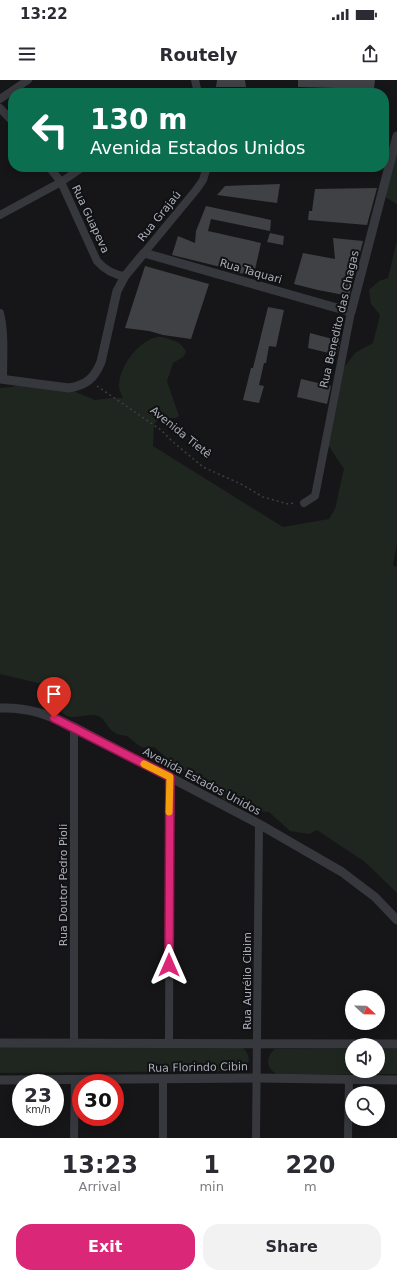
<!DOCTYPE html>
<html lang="en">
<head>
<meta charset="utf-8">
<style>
  body { margin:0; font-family:"DejaVu Sans",sans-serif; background:#f2f2f3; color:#2b2b33; height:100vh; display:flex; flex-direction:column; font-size:15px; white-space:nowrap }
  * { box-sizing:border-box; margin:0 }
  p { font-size:13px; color:#7c7c81 }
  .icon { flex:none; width:22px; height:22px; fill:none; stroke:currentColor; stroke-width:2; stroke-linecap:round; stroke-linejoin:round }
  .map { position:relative; height:1058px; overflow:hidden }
  .drawer { display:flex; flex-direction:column; background:#fff; flex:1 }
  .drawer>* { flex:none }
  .top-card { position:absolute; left:8px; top:8px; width:381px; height:84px; border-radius:16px; box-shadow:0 2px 10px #0003; background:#0b6e4f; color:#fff; overflow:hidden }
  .needle { width:26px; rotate:112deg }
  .buttons { position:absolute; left:345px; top:910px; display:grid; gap:8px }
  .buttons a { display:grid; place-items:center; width:40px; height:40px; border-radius:50%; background:#fff; box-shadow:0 2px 10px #0003; font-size:20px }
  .speed { position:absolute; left:12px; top:994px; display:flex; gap:8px; font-size:20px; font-weight:700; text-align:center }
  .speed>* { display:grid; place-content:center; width:52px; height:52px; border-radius:50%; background:#fff; box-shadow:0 2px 10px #0003; line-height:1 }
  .speed small { font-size:10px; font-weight:400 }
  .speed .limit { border:6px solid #d22; background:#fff; color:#111 }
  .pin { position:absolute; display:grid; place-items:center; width:34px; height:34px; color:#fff; margin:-41px -17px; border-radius:50% 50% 50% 0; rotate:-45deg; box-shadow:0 0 4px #0007 }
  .pin .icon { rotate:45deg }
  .me { position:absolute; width:44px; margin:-22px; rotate:0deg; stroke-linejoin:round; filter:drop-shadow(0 0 3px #0008) }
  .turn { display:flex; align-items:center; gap:14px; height:84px; padding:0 16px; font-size:18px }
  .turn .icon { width:52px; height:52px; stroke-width:2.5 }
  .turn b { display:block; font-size:28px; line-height:34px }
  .eta { display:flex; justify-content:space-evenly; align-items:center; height:68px; text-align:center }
  .eta b { font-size:24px; font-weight:600; line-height:28px }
  .cta { display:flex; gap:8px; margin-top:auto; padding:8px 16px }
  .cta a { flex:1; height:46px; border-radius:16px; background:#db2777; color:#fff; font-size:16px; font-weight:600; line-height:46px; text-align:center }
  .cta a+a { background:#f2f2f3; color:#2b2b33 }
  .status { display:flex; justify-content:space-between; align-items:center; height:28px; padding:0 20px; background:#fff; direction:ltr }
  .status svg { height:11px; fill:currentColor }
  header { display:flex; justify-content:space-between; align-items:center; height:52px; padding:0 16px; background:#fff; font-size:18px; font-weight:600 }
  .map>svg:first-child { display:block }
</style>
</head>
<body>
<div class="status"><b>13:22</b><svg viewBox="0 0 49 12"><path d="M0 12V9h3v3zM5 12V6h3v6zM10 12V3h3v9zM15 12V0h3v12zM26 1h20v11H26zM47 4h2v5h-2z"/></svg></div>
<header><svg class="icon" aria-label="menu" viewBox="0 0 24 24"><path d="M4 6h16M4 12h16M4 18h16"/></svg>Routely<svg class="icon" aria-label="share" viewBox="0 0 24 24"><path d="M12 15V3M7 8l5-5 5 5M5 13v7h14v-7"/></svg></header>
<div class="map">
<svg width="397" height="1058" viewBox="0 0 397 1058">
  <rect width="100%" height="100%" fill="#161618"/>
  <g fill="#1e261f">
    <path d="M397,58V124L378,113Z"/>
    <path d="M397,160V463L393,485L396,487L397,486V813L365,782L317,750L309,754L290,751L269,732L255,731L240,727L225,721L215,711L199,702L188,693L175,685L154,667C137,670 138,663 127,656C123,655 118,655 115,653C109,650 106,641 100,637C90,631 74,642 64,634C57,628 63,615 59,608L0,594V308L12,307L27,301L61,306L95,320L111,318H123C122,315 119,310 119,306C119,287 138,261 157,257C162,256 168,259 172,260C179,262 183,265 186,272L183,277L173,283L167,301L179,336L176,338L159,339L154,344L153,366L283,447L329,439L335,429L343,393L344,389L328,365L340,293L355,273L373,263L380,235L371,224L369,210L379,201L388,198Z"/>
    <path d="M3,966L241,967C251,973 251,984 243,991L0,993V968Z"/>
    <path d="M275,969H352V991H378V969H397V994H277C266,989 265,977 275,969Z"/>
  </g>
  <g fill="#404145">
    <path d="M217,0H245L246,7H216Z"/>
    <path d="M298,0H375L374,9L298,7Z"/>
    <path d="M280,104L277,123L217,115L225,106Z"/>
    <path d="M377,108L367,145L308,140L309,131H312L315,109Z"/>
    <path d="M206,126L271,140L270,151L211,139L208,151L261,163L254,194L235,193L233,192V190L172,175L178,156L195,163L196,151Z"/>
    <path d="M270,153L284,156L283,165L267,162Z"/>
    <path d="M333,158L363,161L349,216L318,210L294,204L303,173L335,179Z"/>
    <path d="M145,186L209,204L191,259L163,255L149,251L125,248Z"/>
    <path d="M268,227L284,230L276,267L269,266L266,283H264L259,305L264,306L259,323L243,320L251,288H253Z"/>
    <path d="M310,253L340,261L337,275L308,268Z"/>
    <path d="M301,299L331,306L327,324L297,317Z"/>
  </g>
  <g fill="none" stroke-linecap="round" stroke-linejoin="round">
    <path stroke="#3d3f44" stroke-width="1.5" stroke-dasharray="2 3" stroke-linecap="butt" d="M97,306L161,350L173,362L203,387L241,404L263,417L288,424L295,423"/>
    <path stroke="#37383d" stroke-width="4" d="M244,87L342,90"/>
    <g stroke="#37383d" stroke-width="8">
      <path d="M195,0L198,13"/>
      <path d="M0,19L28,0"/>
      <path d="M0,28L13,42"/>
      <path d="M49,87L61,102L97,181C105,190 113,195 125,196"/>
      <path d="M0,135L61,102L83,87"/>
      <path d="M144,173L196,110L203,100L207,87"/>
      <path d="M0,233C5,254 3,277 3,299"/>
      <path d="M304,423L315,416L351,232"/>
      <path d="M74,647V963"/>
      <path d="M169,963L170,697"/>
      <path d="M163,999V1058"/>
      <path d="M74,1058L75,1000"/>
      <path d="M256,1058L259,744"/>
      <path d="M348,1058L349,999"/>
    </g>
    <g stroke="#37383d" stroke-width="9">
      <path d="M0,299L69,308C86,305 94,299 101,282L117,211L125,196L144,173L351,232L397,56"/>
      <path d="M0,628C30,627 48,635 74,647L259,744L342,792L375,817L397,840"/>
      <path d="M0,963L397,964"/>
      <path d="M0,1000L257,998L397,1000"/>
    </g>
  </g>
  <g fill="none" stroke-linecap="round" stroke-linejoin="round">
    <g stroke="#8e194d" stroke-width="10">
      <path id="route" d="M54,638L170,697L169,885"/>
    </g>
    <use href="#route" stroke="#db2777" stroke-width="7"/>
    <path stroke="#f59e0b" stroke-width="7" d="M144,684L170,697L169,732"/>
  </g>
  <g text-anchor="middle" stroke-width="4" stroke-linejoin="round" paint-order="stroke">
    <g font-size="11" fill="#a8adb8" stroke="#111113">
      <text transform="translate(159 136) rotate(-51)" y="4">Rua Grajaú</text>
      <text transform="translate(91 139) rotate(65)" y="4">Rua Guapeva</text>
      <text transform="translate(251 191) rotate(16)" y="4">Rua Taquari</text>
      <text transform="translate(339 239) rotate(-77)" y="4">Rua Benedito das Chagas</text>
      <text transform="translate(181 352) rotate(39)" y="4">Avenida Tietê</text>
      <text transform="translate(202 701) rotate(28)" y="4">Avenida Estados Unidos</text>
      <text transform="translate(63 805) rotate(-90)" y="4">Rua Doutor Pedro Pioli</text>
      <text transform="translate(247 901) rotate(-90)" y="4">Rua Aurélio Cibim</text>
      <text transform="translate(198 987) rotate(-1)" y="4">Rua Florindo Cibin</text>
    </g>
  </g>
</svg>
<div class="buttons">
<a><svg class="needle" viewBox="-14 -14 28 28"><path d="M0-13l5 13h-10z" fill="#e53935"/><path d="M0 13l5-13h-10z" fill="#7c7c81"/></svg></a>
<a><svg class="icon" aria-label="sound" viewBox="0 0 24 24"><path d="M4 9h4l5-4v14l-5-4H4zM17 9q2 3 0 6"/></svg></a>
<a><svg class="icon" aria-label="search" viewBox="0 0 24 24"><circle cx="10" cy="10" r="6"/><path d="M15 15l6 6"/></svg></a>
</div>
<div class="speed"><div>23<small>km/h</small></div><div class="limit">30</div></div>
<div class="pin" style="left:54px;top:638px;background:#d93025"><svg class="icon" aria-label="arrive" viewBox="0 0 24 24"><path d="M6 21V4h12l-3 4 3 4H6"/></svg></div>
<svg class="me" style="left:169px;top:885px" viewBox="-20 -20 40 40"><path d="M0-17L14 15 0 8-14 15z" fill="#db2777" stroke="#fff" stroke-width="4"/></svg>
<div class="top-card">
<div class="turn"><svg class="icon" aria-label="left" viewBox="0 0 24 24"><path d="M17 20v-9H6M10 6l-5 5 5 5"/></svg><div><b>130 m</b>Avenida Estados Unidos</div></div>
</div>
</div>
<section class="drawer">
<div class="eta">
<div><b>13:23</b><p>Arrival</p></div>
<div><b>1</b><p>min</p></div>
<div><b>220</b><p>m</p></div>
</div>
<div class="cta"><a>Exit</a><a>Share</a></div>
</section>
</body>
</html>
